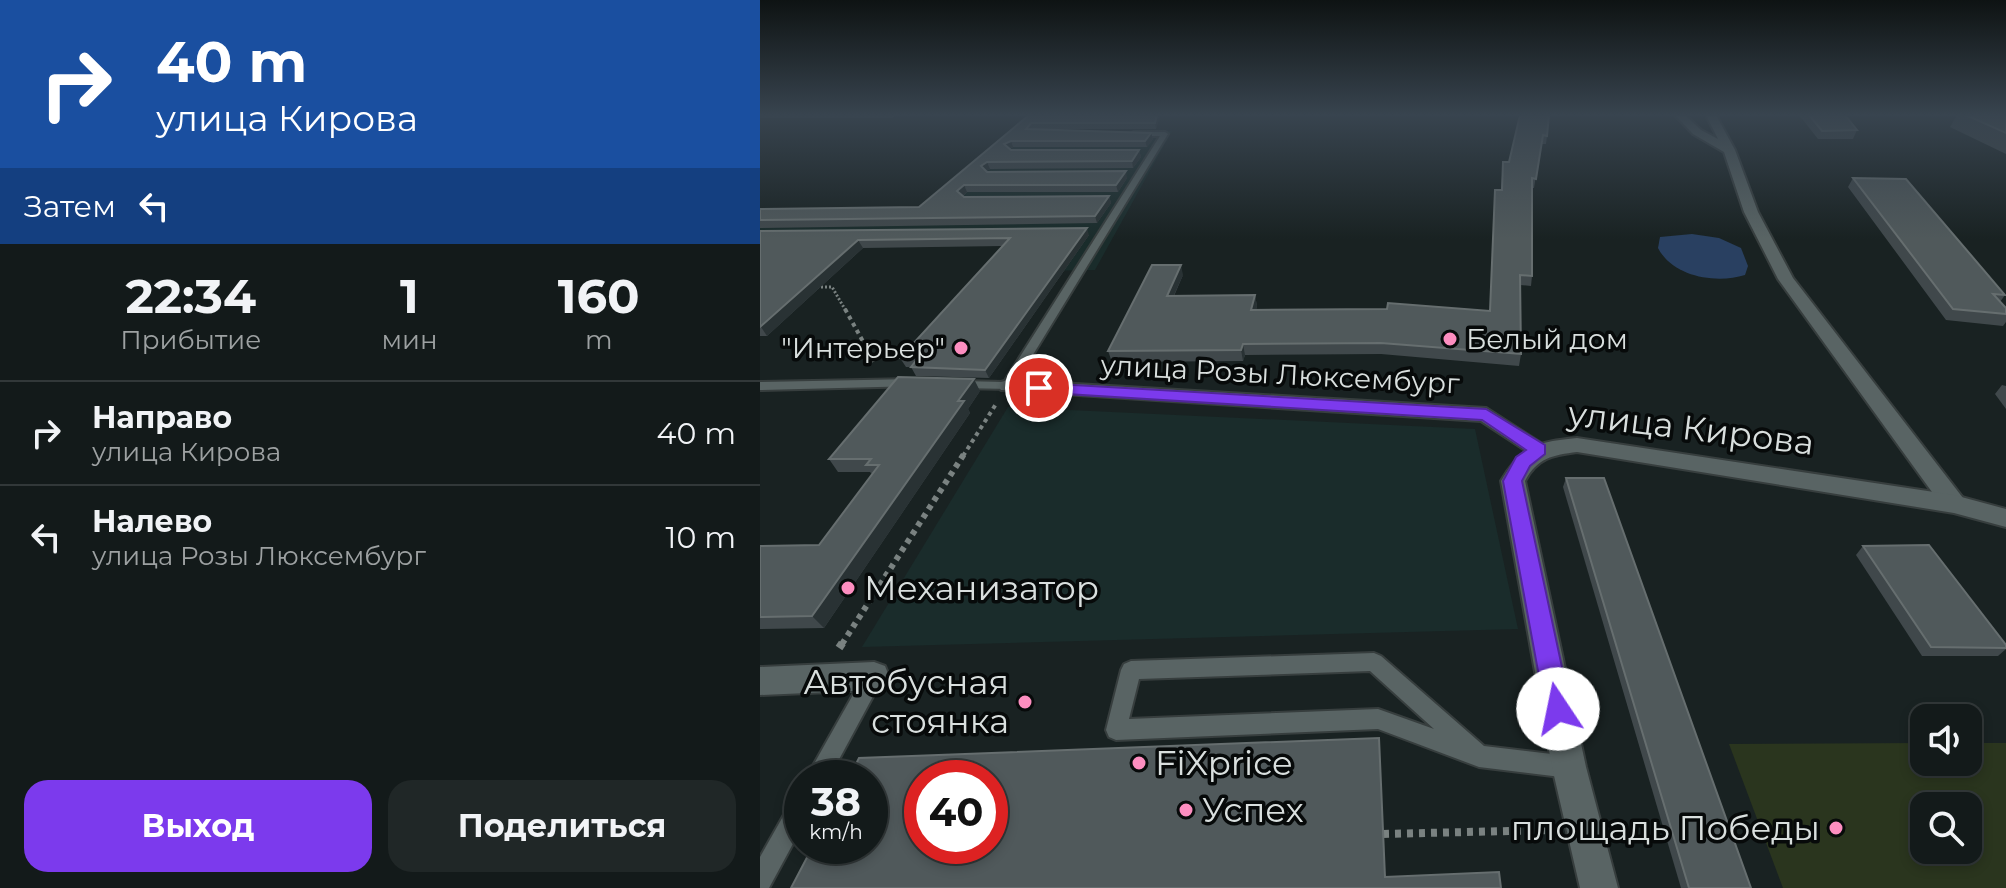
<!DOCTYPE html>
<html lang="ru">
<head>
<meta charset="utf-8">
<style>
  body { margin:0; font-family:Montserrat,sans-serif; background:#202727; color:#f1f3f6; height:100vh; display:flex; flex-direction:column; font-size:30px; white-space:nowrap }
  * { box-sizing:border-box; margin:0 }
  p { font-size:26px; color:#9da1a2 }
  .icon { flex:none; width:44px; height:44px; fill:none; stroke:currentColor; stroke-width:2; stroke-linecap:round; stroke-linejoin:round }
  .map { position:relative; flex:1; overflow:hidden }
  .details { display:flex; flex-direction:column; background:#131a1a; width:760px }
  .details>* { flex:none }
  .hud { background:#1a4fa0; color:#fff; overflow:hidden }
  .tools { position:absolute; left:1150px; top:704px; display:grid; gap:16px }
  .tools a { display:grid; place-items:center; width:72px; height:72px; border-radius:16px; background:#131a1a; box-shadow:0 4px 12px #0003,0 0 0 2px #323839; font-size:40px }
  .speed { position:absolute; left:24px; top:760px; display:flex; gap:16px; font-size:40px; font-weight:700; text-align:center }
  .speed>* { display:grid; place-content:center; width:104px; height:104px; border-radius:50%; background:#131a1a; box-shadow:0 4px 12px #0003,0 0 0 2px #323839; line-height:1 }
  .speed small { font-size:20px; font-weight:400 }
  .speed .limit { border:12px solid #d22; background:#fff; color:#111 }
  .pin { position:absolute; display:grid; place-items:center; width:68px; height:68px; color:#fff; margin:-34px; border:4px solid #fff; border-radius:50%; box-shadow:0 2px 8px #0007 }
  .me { position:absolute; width:88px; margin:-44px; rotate:349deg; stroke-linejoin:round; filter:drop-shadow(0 0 6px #0008) }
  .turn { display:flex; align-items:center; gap:28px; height:168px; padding:0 24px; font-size:36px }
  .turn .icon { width:104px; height:104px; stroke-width:2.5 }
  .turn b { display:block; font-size:56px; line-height:68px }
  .then { display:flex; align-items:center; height:76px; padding:0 24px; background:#0003; gap:16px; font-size:30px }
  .eta { display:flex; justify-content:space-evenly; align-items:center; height:136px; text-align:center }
  .eta b { font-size:48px; font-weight:700; line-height:56px }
  .button { display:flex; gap:16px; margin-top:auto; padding:16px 24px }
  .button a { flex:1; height:92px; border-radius:24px; background:#7c3aed; color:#fff; font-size:32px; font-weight:700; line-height:92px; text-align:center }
  .button a+a { background:#202727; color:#f1f3f6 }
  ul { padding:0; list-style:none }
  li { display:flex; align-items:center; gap:24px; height:104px; padding:0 24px; border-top:2px solid #323839 }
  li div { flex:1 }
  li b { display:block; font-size:30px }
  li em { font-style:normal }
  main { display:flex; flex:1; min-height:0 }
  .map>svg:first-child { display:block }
</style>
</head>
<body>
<main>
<section class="details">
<div class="hud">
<div class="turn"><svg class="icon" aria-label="right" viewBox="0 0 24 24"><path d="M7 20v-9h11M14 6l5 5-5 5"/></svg><div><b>40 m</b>улица Кирова</div></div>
<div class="then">Затем<svg class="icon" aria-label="left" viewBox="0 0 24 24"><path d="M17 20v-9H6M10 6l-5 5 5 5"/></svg></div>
</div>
<div class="eta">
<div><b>22:34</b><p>Прибытие</p></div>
<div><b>1</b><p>мин</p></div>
<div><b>160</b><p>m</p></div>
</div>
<ul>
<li><svg class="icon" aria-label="right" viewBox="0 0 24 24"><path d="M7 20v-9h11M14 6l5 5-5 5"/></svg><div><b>Направо</b><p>улица Кирова</p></div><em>40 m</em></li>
<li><svg class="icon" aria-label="left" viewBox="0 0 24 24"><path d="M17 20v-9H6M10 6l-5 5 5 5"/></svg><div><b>Налево</b><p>улица Розы Люксембург</p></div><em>10 m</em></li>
</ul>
<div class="button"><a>Выход</a><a>Поделиться</a></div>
</section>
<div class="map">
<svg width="1246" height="888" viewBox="0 0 1246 888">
  <rect width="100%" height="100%" fill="#192222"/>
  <g fill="#1a2c2b">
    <path d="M412,131L335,270L274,271L291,245L0,249V216L163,214L254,132Z"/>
    <path d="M248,407L715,429L758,629L102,647Z"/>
  </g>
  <path fill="#2a351e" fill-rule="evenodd" d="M1164,743V762H1208V743H1246V888H1023L969,744ZM1164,806H1208V850H1164Z"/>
  <path fill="#294061" d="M932,234L959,238L981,248L988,266L985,275C956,284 913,277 898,248L900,237Z"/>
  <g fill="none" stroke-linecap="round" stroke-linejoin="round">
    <g stroke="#373e3e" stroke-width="4">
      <g id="service">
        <path d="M405,132L408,134L252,389L198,388L196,385L198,382L202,381L244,382L400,136H374L371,134L374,132Z"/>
        <path d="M153,379L159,383L157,386L0,390V382Z"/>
        <path d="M614,653L621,656L724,746L809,756L817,759L820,767L817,775L809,778L719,767L618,729L356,740L349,737L346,730L361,670L364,664L371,661ZM610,671L674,729L618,709L369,719L379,679Z"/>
        <path d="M114,667L121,670L124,676L69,778H46L107,670Z"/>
        <path d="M42,794V827L9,888H0V857L34,797Z"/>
      </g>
    </g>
    <g stroke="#373e3e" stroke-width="4">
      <g id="minor">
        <path d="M915,115H925L941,130L958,139L946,115H956L975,150L998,212L1033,278L1203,498L1206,504L1203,510H1185L1018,279L984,212L964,152L933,134Z"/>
        <path d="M248,380L726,408L790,449L779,456L771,454L721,421L241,390L238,386L241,382Z"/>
        <path d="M114,662L125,666L129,676L125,686L114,690L0,695V667Z"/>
      </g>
    </g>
    <g stroke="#373e3e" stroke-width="4">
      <path id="tertiary" d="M817,438L1194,495L1246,509V527L1194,513L817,452C793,455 777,458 765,481L826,767L858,888H820L792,767L741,481C762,445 777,442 817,438Z"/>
    </g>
    <path stroke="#7a8281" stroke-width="3" stroke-dasharray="2 2" stroke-linecap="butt" d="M53,287H72L86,311"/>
    <g stroke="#7a8281" stroke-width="4" stroke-dasharray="4 4" stroke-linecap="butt">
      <path d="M85,309L115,363"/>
      <path d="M203,456L236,404"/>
    </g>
    <path stroke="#7a8281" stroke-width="6" stroke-dasharray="5 5" stroke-linecap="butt" d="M82,644L204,454"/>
    <g stroke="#7a8281" stroke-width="8" stroke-dasharray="6 6" stroke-linecap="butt">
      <path d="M79,648L83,642"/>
      <path d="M623,834L791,830"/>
    </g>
    <use href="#service" fill="#596464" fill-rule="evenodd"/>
    <use href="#minor" fill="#596464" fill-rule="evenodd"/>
    <use href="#tertiary" fill="#596464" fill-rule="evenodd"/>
  </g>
  <g fill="#40484b">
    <path d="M0,115H138L132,118H0Z"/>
    <path d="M268,115H400L396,129H273L391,133L393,139L387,147H253L249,149L251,150H379L381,157L373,168L230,169L226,171L367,178L358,192H207L203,196L204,197L349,196L351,203L337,223L0,228V209L159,207Z"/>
    <path d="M760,115L787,136L786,144H781L774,188H772V276L771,286L760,285L761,354L759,366L621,354L485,355L483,361L352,362L348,351L423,275L414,296L495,295L497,306L496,310L730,311L735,190H741L743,162H749Z"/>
    <path d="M1039,115H1085L1097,130L1093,139H1058Z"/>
    <path d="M1197,115H1246V154L1190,127Z"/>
    <path d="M1093,178L1245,295L1240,302L1246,308V322L1243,326L1186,320L1088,187Z"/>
    <path d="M0,231L329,235L229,378L156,376L151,367H146L140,358L243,246L103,248L7,336H0Z"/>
    <path d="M1242,385L1246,386V409L1235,394Z"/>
    <path d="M220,391L208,409L210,413L64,628L0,629V546L59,545L112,474L110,472H78L69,459Z"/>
    <path d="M806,478L991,888H921L803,487Z"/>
    <path d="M1103,546L1246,645V649L1238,656H1162L1096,555Z"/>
  </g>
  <g fill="#293234">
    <path d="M397,115H400L396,129L395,123Z"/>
    <path d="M391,133L393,139L387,147L385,141Z"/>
    <path d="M251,141L253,147L246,151L244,144Z"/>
    <path d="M379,150L381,157L373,168L372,161Z"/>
    <path d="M227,162L230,169L223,173L221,166Z"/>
    <path d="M366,171L367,178L358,192L356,185Z"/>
    <path d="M204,185L207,192L200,198L197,191Z"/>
    <path d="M349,196L351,203L337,223L335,216Z"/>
    <path d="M327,228L329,235L229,378L225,370Z"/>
    <path d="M98,240L103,248L7,336L1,327Z"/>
    <path d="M421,265L423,275L409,306L407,296Z"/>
    <path d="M495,295L497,306L493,321L491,310Z"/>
    <path d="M483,344L485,355L483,361L481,350Z"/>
    <path d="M214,379L220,391L208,409L210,413L64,628L52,616L198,401Z"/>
  </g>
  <g fill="#50595b" stroke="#666e6f" stroke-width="2" fill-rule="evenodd">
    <path d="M269,115H397L395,123H271L266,129L391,133L385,141H251L244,144L251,150H379L372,161L227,162L221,166L227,172L366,171L356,185H204L197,191L204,197L349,196L335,216L0,220V209L159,207Z"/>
    <path d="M760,115H789L787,136L783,135L776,179L772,178V276L760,275L761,354L621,343L483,344L481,350L348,351L392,265H421L407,296L495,295L491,310L627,309L628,303L730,311L735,190H742L743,162H749Z"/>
    <path d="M1049,115H1085L1097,130L1062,131Z"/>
    <path d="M1206,115H1246V133Z"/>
    <path d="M1093,178L1146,179L1245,295L1233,294L1246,308V314L1193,309Z"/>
    <path d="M327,228L225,370L151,367L158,358H140L250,238L98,240L0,327V231Z"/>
    <path d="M138,377L214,379L198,401H204L52,616L0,617V546L59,545L119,465H106L111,459H69Z"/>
    <path d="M806,478H844L991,888H929Z"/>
    <path d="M1169,545L1246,645V648L1171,647L1103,546Z"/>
    <path d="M619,738L625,877L739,872L741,888H31L53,846H110V778H89L99,758ZM162,778H230V846H162Z"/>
  </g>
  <linearGradient id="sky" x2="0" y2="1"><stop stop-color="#0e1313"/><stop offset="0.48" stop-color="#38444f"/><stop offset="1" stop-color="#38444f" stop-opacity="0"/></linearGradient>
  <rect width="1246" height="239" fill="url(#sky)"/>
  <path fill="#7c3aed" stroke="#51269a" stroke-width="2" d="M279,383L726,409L785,445V454L770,466L762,481L811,709L807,718L798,722L789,718L785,709L743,481L756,457L766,450L722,420L274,392V384Z"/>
  <g fill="#fd8ec0" stroke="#070a0a" stroke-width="3">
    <circle cx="690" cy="339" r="8"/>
    <circle cx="201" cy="348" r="8"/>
    <circle cx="88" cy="588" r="8"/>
    <circle cx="265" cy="702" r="8"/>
    <circle cx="379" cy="763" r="8"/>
    <circle cx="426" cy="810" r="8"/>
    <circle cx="1076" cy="828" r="8"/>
  </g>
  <g text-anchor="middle" stroke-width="7" stroke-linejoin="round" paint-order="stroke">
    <g font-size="28" fill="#d9dfde" stroke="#070a0a" text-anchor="start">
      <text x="706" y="349">Белый дом</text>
      <text x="185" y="358" text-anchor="end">"Интерьер"</text>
    </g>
    <g font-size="28" fill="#d9dfde" stroke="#070a0a">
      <text transform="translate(520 374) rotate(3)" y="10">улица Розы Люксембург</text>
    </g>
    <g font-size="34" fill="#d9dfde" stroke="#070a0a">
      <text transform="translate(931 428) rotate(7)" y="12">улица Кирова</text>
    </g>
    <g font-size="34" fill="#d9dfde" stroke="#070a0a" text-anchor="start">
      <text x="104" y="600">Механизатор</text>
      <text x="249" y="694" text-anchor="end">Автобусная<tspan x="249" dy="39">стоянка</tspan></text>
      <text x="395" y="775">FiXprice</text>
      <text x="442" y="822">Успех</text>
      <text x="1060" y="840" text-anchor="end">площадь Победы</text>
    </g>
  </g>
</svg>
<div class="tools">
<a><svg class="icon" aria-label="sound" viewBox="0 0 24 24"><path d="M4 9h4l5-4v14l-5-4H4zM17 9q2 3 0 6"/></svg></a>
<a><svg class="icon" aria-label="search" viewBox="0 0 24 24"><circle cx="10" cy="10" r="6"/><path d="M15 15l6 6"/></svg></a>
</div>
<div class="speed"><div>38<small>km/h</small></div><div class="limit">40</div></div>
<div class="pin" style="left:279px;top:388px;background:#d93025"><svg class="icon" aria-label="arrive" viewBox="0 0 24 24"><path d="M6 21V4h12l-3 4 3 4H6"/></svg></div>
<svg class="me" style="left:798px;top:709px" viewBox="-20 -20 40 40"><circle r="19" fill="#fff"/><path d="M0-13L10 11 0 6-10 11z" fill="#7c3aed"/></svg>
</div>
</main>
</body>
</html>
